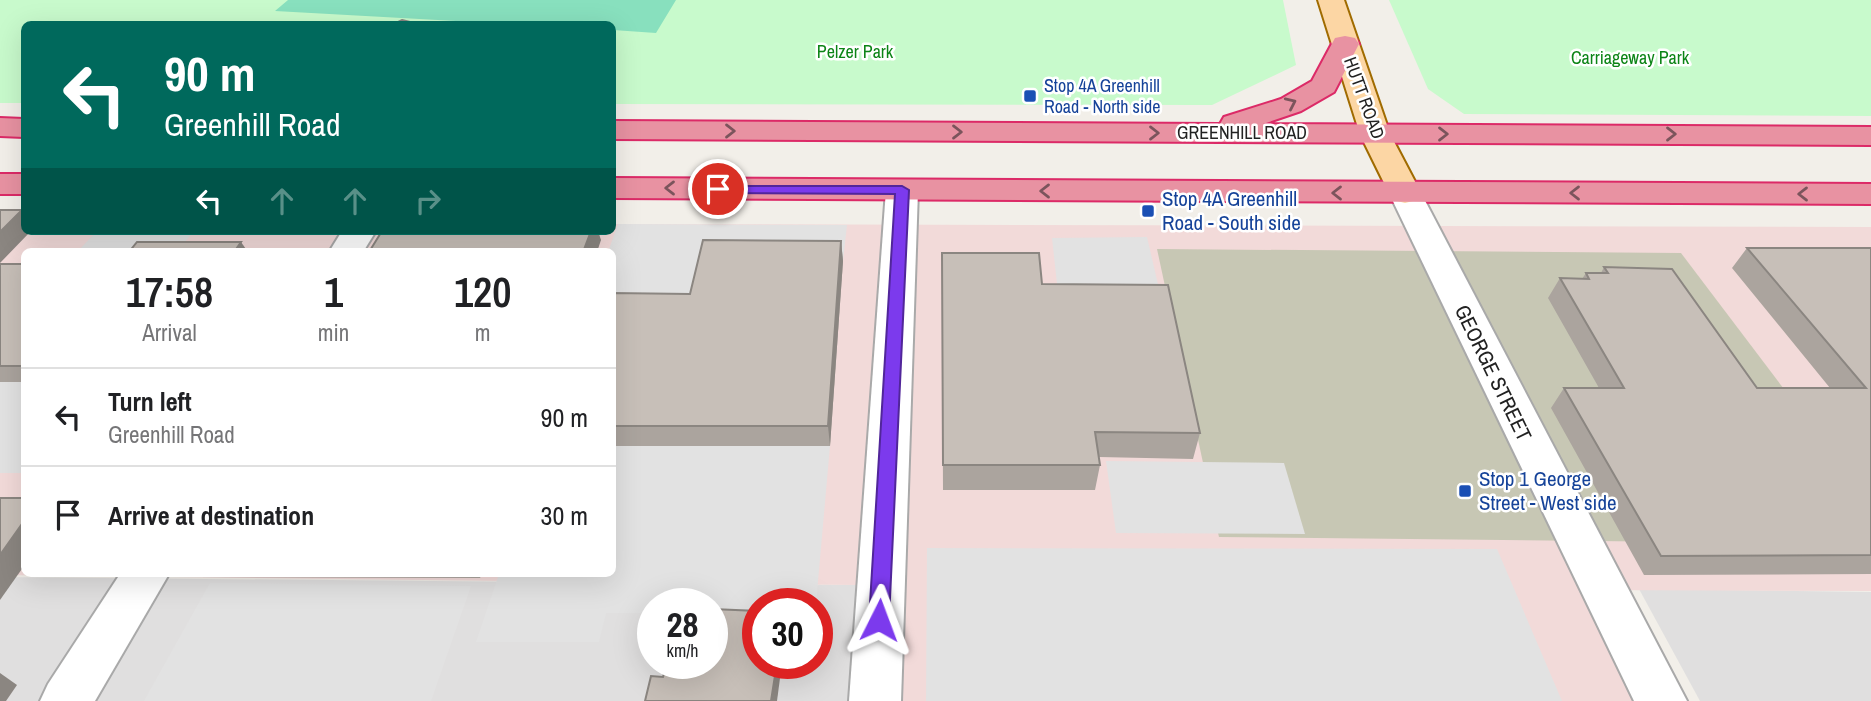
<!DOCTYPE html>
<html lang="en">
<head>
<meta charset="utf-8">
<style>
  body { margin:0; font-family:"Archivo Narrow",sans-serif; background:#f6f6f6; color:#202124; height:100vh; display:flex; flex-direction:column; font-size:26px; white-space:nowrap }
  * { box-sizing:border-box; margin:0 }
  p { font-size:23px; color:#757577 }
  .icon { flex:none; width:38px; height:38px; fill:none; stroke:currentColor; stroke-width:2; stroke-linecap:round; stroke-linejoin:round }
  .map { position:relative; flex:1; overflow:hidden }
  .panel { position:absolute; left:21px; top:248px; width:595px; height:329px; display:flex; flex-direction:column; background:#fff; border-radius:10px; box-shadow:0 7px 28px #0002 }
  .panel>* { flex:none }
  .hud { position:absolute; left:21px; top:21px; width:595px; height:214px; border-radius:10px; box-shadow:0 7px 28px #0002; background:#00695c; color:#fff; overflow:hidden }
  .speed { position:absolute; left:637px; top:588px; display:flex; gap:14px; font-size:35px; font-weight:700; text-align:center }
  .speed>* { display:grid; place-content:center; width:91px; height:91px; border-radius:50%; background:#fff; box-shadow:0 7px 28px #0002; line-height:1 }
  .speed small { font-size:18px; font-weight:400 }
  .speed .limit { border:10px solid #d22; background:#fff; color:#111 }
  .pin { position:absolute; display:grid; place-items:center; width:60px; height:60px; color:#fff; margin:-30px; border:4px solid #fff; border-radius:50%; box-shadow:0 2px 7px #0007 }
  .me { position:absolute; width:77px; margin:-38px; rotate:3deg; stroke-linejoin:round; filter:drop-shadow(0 0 5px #0008) }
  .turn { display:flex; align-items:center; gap:24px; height:147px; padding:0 28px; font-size:32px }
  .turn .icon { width:91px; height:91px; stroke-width:2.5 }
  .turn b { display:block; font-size:49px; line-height:60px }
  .lanes { display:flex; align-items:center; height:66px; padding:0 28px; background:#0003; justify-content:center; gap:35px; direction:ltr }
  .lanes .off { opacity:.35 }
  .eta { display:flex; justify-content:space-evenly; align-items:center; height:119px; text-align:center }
  .eta b { font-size:42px; font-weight:600; line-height:49px }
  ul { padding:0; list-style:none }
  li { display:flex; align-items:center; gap:21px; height:98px; padding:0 28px; border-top:2px solid #e0e0e0 }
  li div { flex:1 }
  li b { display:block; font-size:26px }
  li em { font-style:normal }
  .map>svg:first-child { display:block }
</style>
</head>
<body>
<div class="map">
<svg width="1871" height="701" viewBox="0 0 1871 701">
  <rect width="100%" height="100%" fill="#f2efe9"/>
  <g fill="#e0dfdf" fill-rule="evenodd">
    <path d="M0,577L858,585L848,701H0ZM653,604H712V663H653ZM758,604H817V663H758Z"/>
    <path d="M1639,589L1871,592V701H1700Z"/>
  </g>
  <path fill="#f2dad9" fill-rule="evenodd" d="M0,223L24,231H612L613,224L1871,227V591L1583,590L1635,701H848L857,585L0,575ZM24,252H612V574H24Z"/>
  <path fill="#c7c7b4" d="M1157,249L1681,253L1871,504V544L1219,537Z"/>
  <g fill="#c8facc">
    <path d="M0,0H1283L1296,65L1212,105L613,104L612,24H24V103H0Z"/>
    <path d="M1389,0H1871V116L1464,114L1428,89Z"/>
  </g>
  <path fill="#88e0be" d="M288,0H676L656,33L613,30L612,24H511L275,11Z"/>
  <g fill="#e2e2e2">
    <path d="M618,224L847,225L843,261L695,314H613L612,252H608Z"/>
    <path d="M97,231H194L180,248L77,252Z"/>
    <path d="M1147,237L1160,293H1058L1052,238Z"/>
    <rect x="0" y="382" width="24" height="91"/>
    <path d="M613,446H830L816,604H758V613H712V604H653V613H606L599,642H476L499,574H612Z"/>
    <path d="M1106,461L1284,463L1305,534L1116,533Z"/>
    <path d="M927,548L1497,549L1562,701H926Z"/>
    <path d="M210,583L471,586L431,701H144Z"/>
  </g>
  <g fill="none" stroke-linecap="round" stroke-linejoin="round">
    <g stroke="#a9a9a9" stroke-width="4">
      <g id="minor">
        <path d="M902,180L914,183L918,190L901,701H849L886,190L890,183Z"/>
        <path d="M1405,183L1417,186L1421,193L1687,701H1634L1389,193L1393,186Z"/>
        <path d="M342,231H376L363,252H329Z"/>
        <path d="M120,574H169L95,701H40L48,684Z"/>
      </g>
    </g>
    <g stroke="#a06b00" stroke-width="4">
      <path id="major" d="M1318,0H1344L1390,134L1421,193L1417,200L1405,203L1393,200L1389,193L1360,134Z"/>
    </g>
    <g stroke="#dc2a67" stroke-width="4">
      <g id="highway">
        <path d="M1345,36L1355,38L1359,44L1334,92L1301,111L1263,124L1871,127V145L612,139V121L1220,124L1224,117L1281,99L1312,81L1335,38Z"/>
        <path d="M0,118L24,119V137L0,136Z"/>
        <rect x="0" y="174" width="24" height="20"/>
        <path d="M612,178L1871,184V204L612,198Z"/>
      </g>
    </g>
    <use href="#minor" fill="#fff" fill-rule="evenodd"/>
    <use href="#major" fill="#fcd6a4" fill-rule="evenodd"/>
    <use href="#highway" fill="#e892a2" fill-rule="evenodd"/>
  </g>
  <g fill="#aba49e">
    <path d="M841,241L843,261L830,446H612V293L690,294Z"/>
    <path d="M1747,248H1871V574L1644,575L1551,408L1564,388H1599L1548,298L1560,278L1582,279L1586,273H1601L1604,267L1757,388H1830L1732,268Z"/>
    <path d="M942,253L1042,284L1200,433L1193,459L1099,457L1100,465L1095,490H943Z"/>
    <rect x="0" y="264" width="24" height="118"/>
    <path d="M195,574H482L480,578L197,577Z"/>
  </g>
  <g fill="#8b8681">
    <path d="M22,210L24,212V231H31L0,263V232Z"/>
    <path d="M591,231H598L601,240L597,252H583Z"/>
    <path d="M841,241L843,261L830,446L828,426Z"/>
    <path d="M241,242L248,252H234Z"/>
    <path d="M24,521V566L0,600V555Z"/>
    <path d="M777,663H782L777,701H771Z"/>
    <path d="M0,673L17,685L6,701H0Z"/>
  </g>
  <g fill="#c7bfb8" stroke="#8b8681" stroke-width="2">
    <path d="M402,20L418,24H394Z"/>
    <path d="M0,210H22L0,232Z"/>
    <path d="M382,231H591L583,252H369Z"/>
    <path d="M703,240L841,241L828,426H612V293L690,294Z"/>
    <path d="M137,242H241L234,252H129Z"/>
    <path d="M1747,248H1871V555L1661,556L1564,388H1624L1560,278L1589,279L1586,273H1608L1604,267L1672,269L1757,388H1866Z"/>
    <path d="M942,253H1039L1042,284L1168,285L1200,433L1095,432L1100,465H943Z"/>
    <rect x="0" y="264" width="24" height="102"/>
    <path d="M0,498H24V521L0,555Z"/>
    <path d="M712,609L758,611V663H777L771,701H645L651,676L663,677L667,663H712Z"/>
  </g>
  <defs><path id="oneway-chevron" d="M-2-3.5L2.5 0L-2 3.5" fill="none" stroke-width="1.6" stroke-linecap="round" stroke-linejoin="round" transform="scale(1.75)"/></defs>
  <g stroke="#7b545c">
    <use href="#oneway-chevron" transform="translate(1291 103) rotate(-25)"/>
    <use href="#oneway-chevron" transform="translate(730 131)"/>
    <use href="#oneway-chevron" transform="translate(957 132)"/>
    <use href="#oneway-chevron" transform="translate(1154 133)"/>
    <use href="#oneway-chevron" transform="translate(1443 134)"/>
    <use href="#oneway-chevron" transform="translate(1671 134)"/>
    <use href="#oneway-chevron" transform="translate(670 188) rotate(-180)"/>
    <use href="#oneway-chevron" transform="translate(1045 191) rotate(-180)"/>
    <use href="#oneway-chevron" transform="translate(1337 193) rotate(-180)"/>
    <use href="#oneway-chevron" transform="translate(1575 193) rotate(-180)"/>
    <use href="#oneway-chevron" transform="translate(1803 194) rotate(-180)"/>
  </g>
  <path fill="#7c3aed" stroke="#51269a" stroke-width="2" d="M713,186H902L909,190L889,620L886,626L879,629L872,626L869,620L895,194L718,193L713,192Z"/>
  <g fill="#1a4fb4" stroke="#fff" stroke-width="2.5">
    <rect x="1023" y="89" width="14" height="14" rx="3.5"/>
    <rect x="1141" y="204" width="14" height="14" rx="3.5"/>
    <rect x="1458" y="484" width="14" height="14" rx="3.5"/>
  </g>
  <g text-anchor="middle" stroke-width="5" stroke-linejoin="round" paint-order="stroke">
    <g font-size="18" fill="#0c8416" stroke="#fff">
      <text x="855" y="58">Pelzer Park</text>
      <text x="1630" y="64">Carriageway Park</text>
    </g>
    <g font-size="18" fill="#164399" stroke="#fff" text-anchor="start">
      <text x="1044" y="92">Stop 4A Greenhill<tspan x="1044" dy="21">Road - North side</tspan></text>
    </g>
    <g font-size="18" fill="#222" stroke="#fff">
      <text transform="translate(1364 98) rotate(70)" y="6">HUTT ROAD</text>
      <text x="1242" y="139">GREENHILL ROAD</text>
    </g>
    <g font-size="21" fill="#164399" stroke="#fff" text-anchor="start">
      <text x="1162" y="206">Stop 4A Greenhill<tspan x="1162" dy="24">Road - South side</tspan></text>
      <text x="1479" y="486">Stop 1 George<tspan x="1479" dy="24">Street - West side</tspan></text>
    </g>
    <g font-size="21" fill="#222" stroke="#fff">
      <text transform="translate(1493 373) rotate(64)" y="7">GEORGE STREET</text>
    </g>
  </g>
</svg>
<div class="speed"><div>28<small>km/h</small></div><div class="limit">30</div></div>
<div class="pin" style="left:718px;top:189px;background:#d93025"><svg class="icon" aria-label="arrive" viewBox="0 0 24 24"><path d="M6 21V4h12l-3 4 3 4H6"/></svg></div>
<svg class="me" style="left:879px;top:620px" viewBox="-20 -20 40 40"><path d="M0-17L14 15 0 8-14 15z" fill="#7c3aed" stroke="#fff" stroke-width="4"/></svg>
<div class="hud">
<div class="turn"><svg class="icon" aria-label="left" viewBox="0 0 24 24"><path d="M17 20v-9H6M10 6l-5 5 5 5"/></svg><div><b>90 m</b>Greenhill Road</div></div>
<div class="lanes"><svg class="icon" aria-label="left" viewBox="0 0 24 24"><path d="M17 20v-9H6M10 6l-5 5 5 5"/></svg><svg class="icon off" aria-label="ahead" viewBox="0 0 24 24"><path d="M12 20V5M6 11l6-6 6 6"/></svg><svg class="icon off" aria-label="ahead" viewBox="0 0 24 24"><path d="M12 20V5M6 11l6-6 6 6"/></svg><svg class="icon off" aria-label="right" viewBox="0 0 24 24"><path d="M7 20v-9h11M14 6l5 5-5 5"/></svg></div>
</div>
<section class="panel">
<div class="eta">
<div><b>17:58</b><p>Arrival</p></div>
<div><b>1</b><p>min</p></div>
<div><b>120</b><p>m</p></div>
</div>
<ul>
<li><svg class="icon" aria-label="left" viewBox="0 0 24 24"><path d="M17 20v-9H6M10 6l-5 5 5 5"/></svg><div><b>Turn left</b><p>Greenhill Road</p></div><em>90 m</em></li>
<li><svg class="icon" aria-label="arrive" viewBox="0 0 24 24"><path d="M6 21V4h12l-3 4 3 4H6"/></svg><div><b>Arrive at destination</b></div><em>30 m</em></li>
</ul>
</section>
</div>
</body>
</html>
